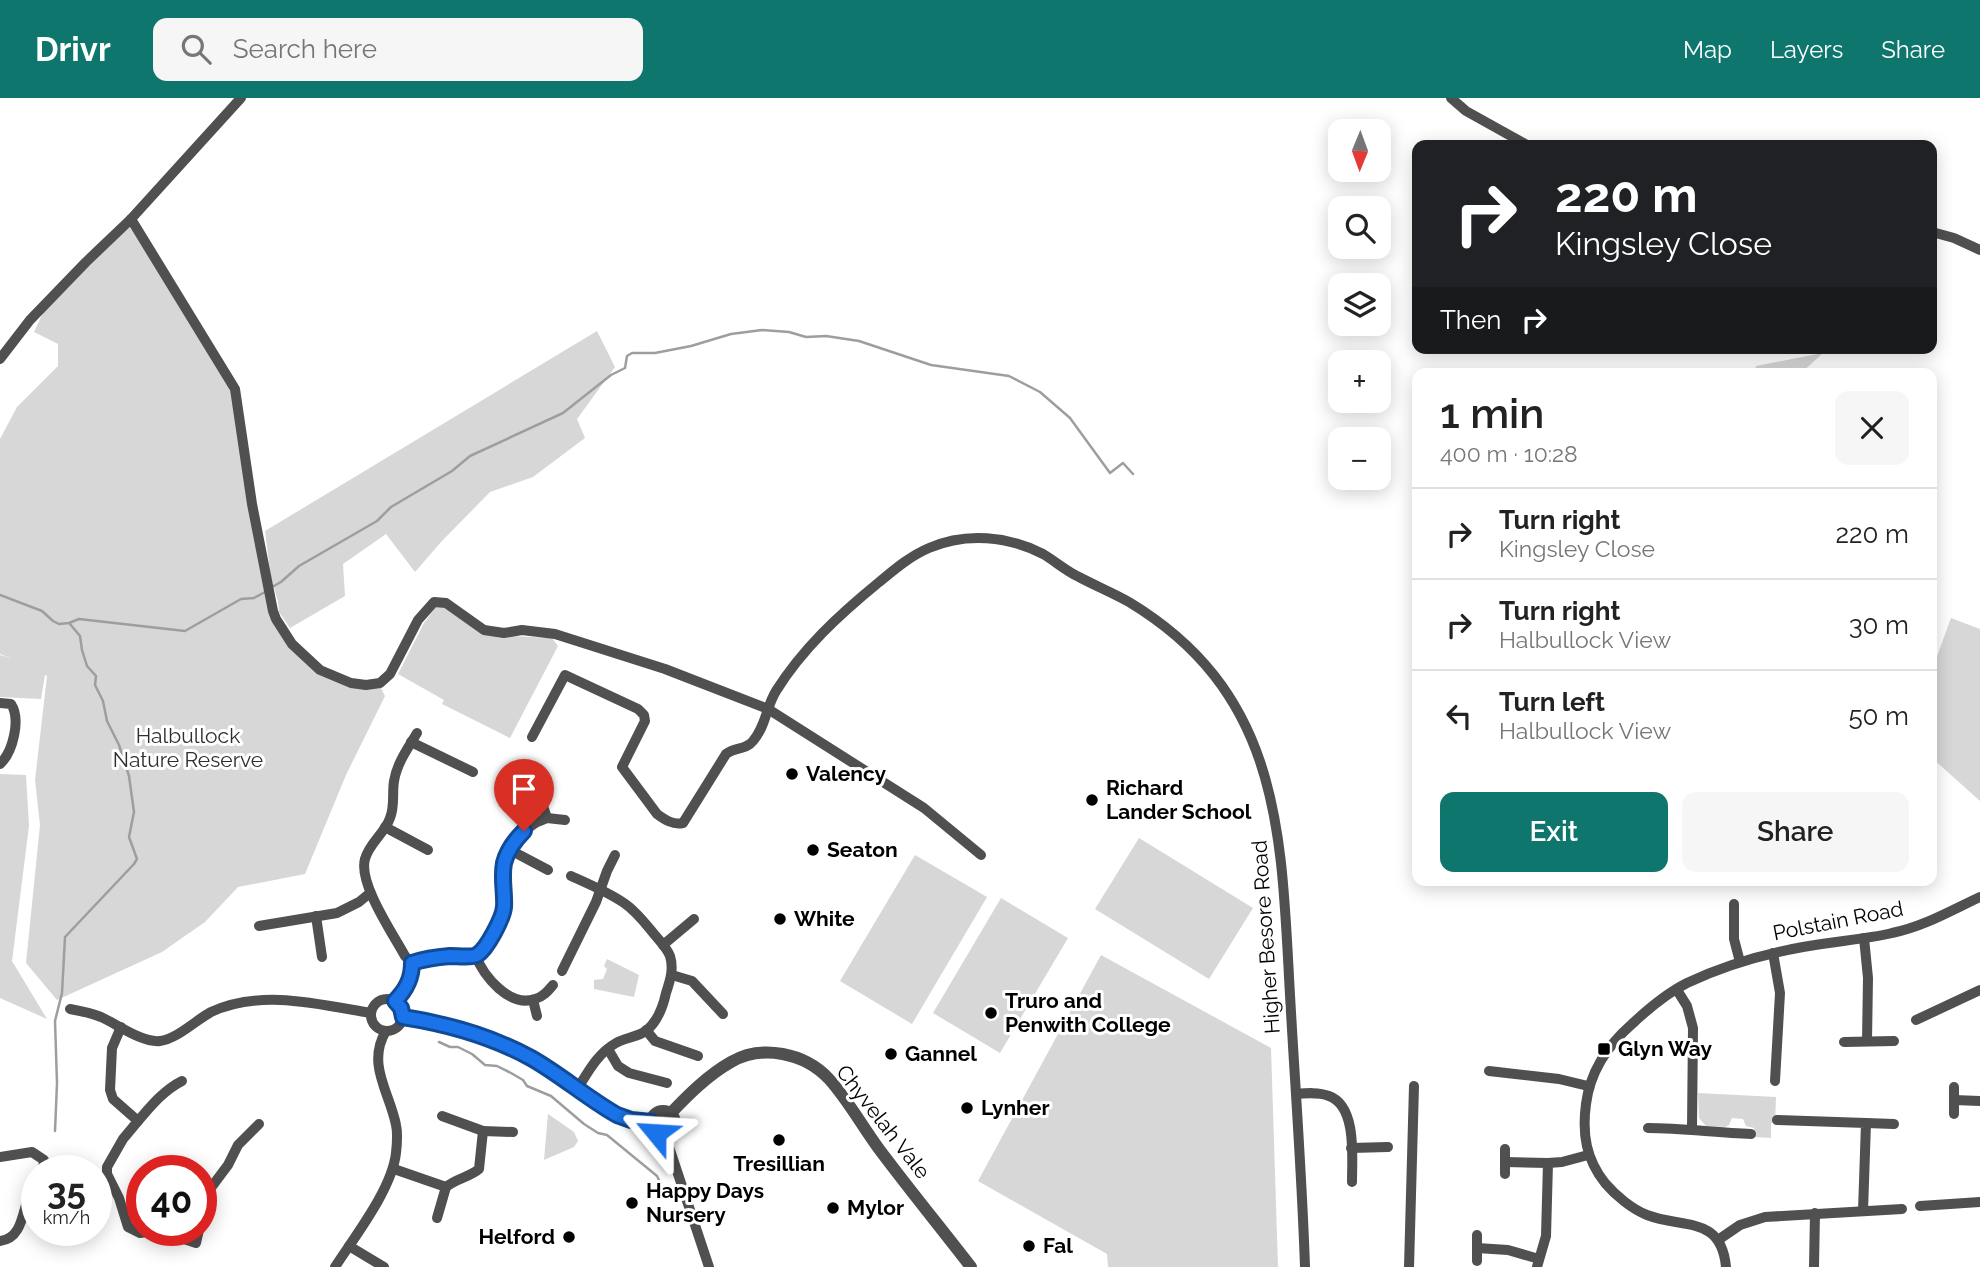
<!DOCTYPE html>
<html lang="en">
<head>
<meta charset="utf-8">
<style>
  body { margin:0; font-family:Raleway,sans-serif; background:#f6f6f6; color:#222; height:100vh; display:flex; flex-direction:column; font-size:26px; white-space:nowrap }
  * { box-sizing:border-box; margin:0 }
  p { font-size:23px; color:#767676 }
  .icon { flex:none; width:38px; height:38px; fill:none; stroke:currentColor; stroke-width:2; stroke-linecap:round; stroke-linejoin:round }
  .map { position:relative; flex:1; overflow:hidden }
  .panel { position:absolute; left:1412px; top:270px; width:525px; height:518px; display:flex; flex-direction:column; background:#fff; border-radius:14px; box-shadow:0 4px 18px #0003 }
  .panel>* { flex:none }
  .hud { position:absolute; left:1412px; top:42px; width:525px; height:214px; border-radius:14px; box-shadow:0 4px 18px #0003; background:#202124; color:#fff; overflow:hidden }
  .needle { width:46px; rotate:181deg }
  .tools { position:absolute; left:1328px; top:21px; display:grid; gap:14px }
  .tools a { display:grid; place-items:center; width:63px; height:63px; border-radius:14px; background:#fff; box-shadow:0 4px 18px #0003; font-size:35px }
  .speed { position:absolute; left:21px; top:1057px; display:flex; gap:14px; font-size:35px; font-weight:700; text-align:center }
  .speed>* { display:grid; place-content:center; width:91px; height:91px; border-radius:50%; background:#fff; box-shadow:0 4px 18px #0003; line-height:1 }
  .speed small { font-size:18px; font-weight:400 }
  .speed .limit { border:10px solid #d22; background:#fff; color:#111 }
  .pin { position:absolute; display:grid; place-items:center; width:60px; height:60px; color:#fff; margin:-72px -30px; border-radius:50% 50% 50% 0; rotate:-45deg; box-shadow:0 0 7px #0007 }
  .pin .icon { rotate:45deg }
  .me { position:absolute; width:77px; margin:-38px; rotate:297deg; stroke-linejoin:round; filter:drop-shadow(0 0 5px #0008) }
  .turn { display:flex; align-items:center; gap:24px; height:147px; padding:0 28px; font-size:32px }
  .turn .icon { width:91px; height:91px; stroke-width:2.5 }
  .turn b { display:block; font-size:49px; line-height:60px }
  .then { display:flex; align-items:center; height:66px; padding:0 28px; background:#0003; gap:14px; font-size:26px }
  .round { display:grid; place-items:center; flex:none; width:74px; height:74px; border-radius:14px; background:#f6f6f6 }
  .overview { display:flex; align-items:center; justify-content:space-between; height:119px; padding:0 28px }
  h1 { font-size:42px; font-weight:600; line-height:52px }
  .primary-button { display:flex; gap:14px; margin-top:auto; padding:14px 28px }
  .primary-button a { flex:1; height:80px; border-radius:14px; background:#0f766e; color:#fff; font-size:28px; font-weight:600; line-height:80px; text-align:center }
  .primary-button a+a { background:#f6f6f6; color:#222 }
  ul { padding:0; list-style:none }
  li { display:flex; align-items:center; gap:21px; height:91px; padding:0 28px; border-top:2px solid #e0e0e0 }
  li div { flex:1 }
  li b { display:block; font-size:26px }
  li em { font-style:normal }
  header { display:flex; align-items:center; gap:42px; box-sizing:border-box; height:98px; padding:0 35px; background:#0f766e; color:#fff }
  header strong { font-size:33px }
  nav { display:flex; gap:38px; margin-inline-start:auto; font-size:24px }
  .search { width:490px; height:63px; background:#f6f6f6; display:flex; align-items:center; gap:18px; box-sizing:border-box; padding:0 24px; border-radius:14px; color:#767676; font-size:26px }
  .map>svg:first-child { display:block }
</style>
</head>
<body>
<header>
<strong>Drivr</strong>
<div class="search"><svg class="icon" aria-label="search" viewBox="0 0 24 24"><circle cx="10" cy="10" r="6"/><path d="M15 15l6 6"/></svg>Search here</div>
<nav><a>Map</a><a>Layers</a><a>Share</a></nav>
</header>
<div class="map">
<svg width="1980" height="1169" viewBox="0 0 1980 1169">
  <rect width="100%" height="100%" fill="#fff"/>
  <g fill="#d7d7d7">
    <path d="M131,121L235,291L276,521L320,572L380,588L385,598L346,677L305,776L238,789L205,824L162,854L57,902L26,865L40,727L35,682L47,578L45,577L41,601L0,599V557L10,560L0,556V341L17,309L58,268V246L34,234L49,202Z"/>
    <path d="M597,233L615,269L577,321L585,340L533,379L490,394L441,444L415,474L386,436L343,466L345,498L290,530L279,514L278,503L271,480L265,433Z"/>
    <path d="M1823,255L1801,275H1755L1756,268Z"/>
    <path d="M436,509H444L511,538L552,540L558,548L510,640L442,606L444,602L398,576L424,525Z"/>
    <path d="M1951,520L1980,531V703L1932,660V572Z"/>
    <path d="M0,676L26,677L29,728L12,863L47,921L0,900Z"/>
    <path d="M1139,740L1253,810L1209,881L1095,811Z"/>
    <path d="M915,757L987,799L912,926L840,883Z"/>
    <path d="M1001,800L1068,840L1000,955L933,915Z"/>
    <path d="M1101,857L1271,950L1278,1169H1108L1107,1156L978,1083Z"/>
    <path d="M607,861L639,877L634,899L594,891V882L603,881L607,871L604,868Z"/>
    <path d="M1698,995L1776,999L1775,1025H1771V1040L1754,1039V1030L1746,1028L1743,1021L1732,1020L1729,1027L1725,1029L1706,1028L1699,1020Z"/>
    <path d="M548,1016L574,1034L578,1043L574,1049L544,1062Z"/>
  </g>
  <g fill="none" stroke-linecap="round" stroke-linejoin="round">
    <g stroke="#9e9e9e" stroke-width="2.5">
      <path d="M272,489L281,484L299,468L377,423L391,409L452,373L470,358L563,315L611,277L625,270L627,258L632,255H655L691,248L731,236L762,232L789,234L806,239L826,238L859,243L931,267L1009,278L1040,294L1070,320L1110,375L1123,365L1133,376"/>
      <path d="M0,497L42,513L53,523L59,526L69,525L79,521L185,533L241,501L254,500L267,493"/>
      <path d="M439,944L450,949H458L472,956L485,967L497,968L511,975L523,982L527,988L551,998L584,1026L598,1035L607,1037L657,1078L660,1084"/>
      <path d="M55,1033L57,985L55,923L62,895L65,839L134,766L137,761L129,739L134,714L129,678L119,647L107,623L103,603L95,587L96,578L87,568L82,552L80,538L70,526"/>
    </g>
    <g stroke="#505050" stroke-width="10">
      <path d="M1451,0L1466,13L1527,47"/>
      <path d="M131,121L235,291L252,406L273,513L276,521L292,546L320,572L351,585L366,587L380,585L390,576L418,522L434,504L446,505L484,532L504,535L522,532L555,536L665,571L768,611L924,710L981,757"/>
      <path d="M1932,134L1954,140L1980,152"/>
      <path d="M0,261L30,222L86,164L131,121L241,0"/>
      <path d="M0,605L11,606C21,621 13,654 0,666"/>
      <path d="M532,639L565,577L638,611L644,617L645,623L622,669L657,716C665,722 673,727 683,725L726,656C735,649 746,652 753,643C766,628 766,609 776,593C803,550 839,517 878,485C894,472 910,458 929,450C966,434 1008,438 1043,456C1055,463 1066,473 1079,479C1096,488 1113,495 1129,504C1283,597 1281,738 1290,897C1295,987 1302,1078 1305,1169"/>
      <path d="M411,644L473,674"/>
      <path d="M542,705L547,720"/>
      <path d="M385,729L428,752"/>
      <path d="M510,752L548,772"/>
      <path d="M571,778C589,786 608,794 624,805C636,813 645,825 654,836C660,843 667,850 670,858C674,871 670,883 666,895C663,909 657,924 646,933C637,939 625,940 616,945C598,955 588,974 578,990"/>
      <path d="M1734,806V841L1740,864"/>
      <path d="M316,818L322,859"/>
      <path d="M259,828L337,815L359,804L370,795"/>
      <path d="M1864,840L1868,880L1867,943"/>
      <path d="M663,847L694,821"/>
      <path d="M1773,855L1780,895L1775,983"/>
      <path d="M476,858C483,878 510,910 535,901C543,899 548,893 553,887"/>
      <path d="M412,865L449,858H476L483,852L491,841L502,817L504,810L503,776L505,763L516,741L524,733L537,724L547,720L565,722"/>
      <path d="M562,873L596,804L607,773L615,757"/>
      <path d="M672,877L692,883L723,916"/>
      <path d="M1677,892L1687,908L1693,930L1692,1030"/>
      <circle cx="387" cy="917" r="16"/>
      <path d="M533,902L537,918"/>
      <path d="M395,903C406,892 412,881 412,865L405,858C393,836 358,785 365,761C369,745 385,735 390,720C395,708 392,695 394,683C397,665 408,650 417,635"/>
      <path d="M70,911C81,913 91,915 101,919C117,926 142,945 160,943C177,941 196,922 211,914C261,891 318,906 370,915"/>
      <path d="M403,919C448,926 491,938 531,960C561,977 587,1000 617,1017L631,1022L651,1024"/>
      <path d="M1916,922L1980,892"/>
      <path d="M121,929L112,950L110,992L113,1001L138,1023L123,1041L107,1069V1076L119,1100L128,1129L140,1135L153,1133L163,1134L196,1145L199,1132"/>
      <path d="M646,932L655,943L698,958"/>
      <path d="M1844,944L1894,943"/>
      <path d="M608,951L618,968L629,975L667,985"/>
      <path d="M1489,973L1559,981L1588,988"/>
      <path d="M1296,996C1307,995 1319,994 1329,998C1357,1008 1352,1059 1352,1084"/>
      <path d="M1954,1002L1980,1003"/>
      <path d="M1954,1016V989"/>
      <path d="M442,1018L483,1033L479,1071C470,1079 457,1080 446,1089"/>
      <path d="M1777,1022L1866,1025L1863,1113"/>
      <path d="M138,1023C151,1008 164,992 182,983"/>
      <path d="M1866,1025L1894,1026"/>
      <path d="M1648,1030C1683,1030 1716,1035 1751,1036"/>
      <path d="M483,1033L513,1034"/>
      <path d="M665,1037L709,1169"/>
      <path d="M1351,1050L1388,1049"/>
      <path d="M0,1059L32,1054L44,1062L43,1073"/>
      <path d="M1505,1064L1548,1065"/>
      <path d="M394,1071L446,1089L437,1120"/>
      <path d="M1505,1076V1051"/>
      <path d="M1920,1108L1980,1104"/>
      <path d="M201,1120L210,1091L228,1067L238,1047L259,1026"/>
      <path d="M1718,1142L1740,1127L1765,1119L1902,1111"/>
      <path d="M0,1143C28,1140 21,1099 37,1082"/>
      <path d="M349,1148L384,1169"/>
      <path d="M1477,1150L1508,1152L1539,1161"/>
      <path d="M1477,1163V1137"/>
      <path d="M335,1169C355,1138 392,1091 396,1055C397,1046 398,1036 396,1027C390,995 366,966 386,933"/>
      <path d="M1409,1169L1414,988"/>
      <path d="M1537,1169L1546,1138L1548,1065L1562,1064L1588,1057"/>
      <path d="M1726,1169C1721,1117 1683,1131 1647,1117C1632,1111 1616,1098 1605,1085C1586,1061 1582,1036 1586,1006C1590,974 1608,947 1632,926C1648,911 1667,895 1687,885C1723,868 1764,856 1803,849C1833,843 1863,842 1892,835C1923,829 1952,812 1980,799"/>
      <path d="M1814,1169L1815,1115"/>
    </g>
    <g stroke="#505050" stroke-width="12">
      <circle cx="663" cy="1025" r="12"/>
      <path d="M670,1016C688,997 708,977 731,964C762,946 805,955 829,981C848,1002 862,1028 879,1051C909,1091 940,1129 971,1169"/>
    </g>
  </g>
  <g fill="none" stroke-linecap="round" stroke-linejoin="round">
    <g stroke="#114b97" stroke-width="18">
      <path id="route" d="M524,733C515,742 507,753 504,765C501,780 505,795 504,809C503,820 487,851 477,857C471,860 458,858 450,858C438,859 424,861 412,865C412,881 406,892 395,903L401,910L403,919C448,926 491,938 531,960C561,977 587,1000 617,1017L631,1022L651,1024L653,1032L656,1035"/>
    </g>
    <use href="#route" stroke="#1a73e8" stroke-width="12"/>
  </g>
  <g fill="#000" stroke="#fff" stroke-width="2.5">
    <circle cx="792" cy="676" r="7"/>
    <circle cx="1092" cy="702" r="7"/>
    <circle cx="813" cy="752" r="7"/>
    <circle cx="780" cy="821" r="7"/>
    <circle cx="991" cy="915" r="7"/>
    <rect x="1597" y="944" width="14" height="14" rx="3.5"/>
    <circle cx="891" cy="956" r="7"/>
    <circle cx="967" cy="1010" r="7"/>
    <circle cx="779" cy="1042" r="7"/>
    <circle cx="632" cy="1105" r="7"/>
    <circle cx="833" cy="1110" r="7"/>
    <circle cx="569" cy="1139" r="7"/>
    <circle cx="1029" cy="1148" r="7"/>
  </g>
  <g text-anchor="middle" stroke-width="6" stroke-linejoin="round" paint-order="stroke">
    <g font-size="21" fill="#2e2e2e" stroke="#fff">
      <text x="188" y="645">Halbullock<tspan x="188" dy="24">Nature Reserve</tspan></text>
    </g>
    <g font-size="21" font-weight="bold" fill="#000" stroke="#fff" text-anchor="start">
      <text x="806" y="683">Valency</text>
      <text x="1106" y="697">Richard<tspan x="1106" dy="24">Lander School</tspan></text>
      <text x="827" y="759">Seaton</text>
      <text x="794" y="828">White</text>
      <text x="1005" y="910">Truro and<tspan x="1005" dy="24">Penwith College</tspan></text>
      <text x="1618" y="958">Glyn Way</text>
      <text x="905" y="963">Gannel</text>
      <text x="981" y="1017">Lynher</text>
      <text x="779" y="1073" text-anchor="middle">Tresillian</text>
      <text x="646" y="1100">Happy Days<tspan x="646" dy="24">Nursery</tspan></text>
      <text x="847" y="1117">Mylor</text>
      <text x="555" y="1146" text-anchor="end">Helford</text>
      <text x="1043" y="1155">Fal</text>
    </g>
    <g font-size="21" fill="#000" stroke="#fff">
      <text transform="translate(1838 823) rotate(-11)" y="7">Polstain Road</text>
      <text transform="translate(1266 839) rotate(-94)" y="7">Higher Besore Road</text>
      <text transform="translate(883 1024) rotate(52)" y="7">Chyvelah Vale</text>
    </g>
  </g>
</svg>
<div class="tools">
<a><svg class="needle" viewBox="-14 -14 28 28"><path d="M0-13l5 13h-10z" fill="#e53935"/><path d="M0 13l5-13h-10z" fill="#767676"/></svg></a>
<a><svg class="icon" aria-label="search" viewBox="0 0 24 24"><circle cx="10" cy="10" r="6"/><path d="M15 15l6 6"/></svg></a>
<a><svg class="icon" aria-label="layers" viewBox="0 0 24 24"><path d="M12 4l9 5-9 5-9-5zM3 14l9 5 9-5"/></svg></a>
<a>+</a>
<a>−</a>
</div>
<div class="speed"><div>35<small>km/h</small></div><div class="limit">40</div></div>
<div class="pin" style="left:524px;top:733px;background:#d93025"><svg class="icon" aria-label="arrive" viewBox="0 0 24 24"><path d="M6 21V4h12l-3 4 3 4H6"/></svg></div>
<svg class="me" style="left:656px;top:1035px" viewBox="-20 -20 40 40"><path d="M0-17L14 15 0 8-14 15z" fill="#1a73e8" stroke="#fff" stroke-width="4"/></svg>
<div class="hud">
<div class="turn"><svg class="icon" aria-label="right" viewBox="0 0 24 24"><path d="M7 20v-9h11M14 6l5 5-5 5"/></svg><div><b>220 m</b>Kingsley Close</div></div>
<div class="then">Then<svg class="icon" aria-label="right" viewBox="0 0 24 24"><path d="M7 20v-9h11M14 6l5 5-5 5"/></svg></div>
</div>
<section class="panel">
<div class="overview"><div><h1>1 min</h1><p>400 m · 10:28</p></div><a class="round"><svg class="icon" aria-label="close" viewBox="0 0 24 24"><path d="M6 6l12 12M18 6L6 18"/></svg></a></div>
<ul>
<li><svg class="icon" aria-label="right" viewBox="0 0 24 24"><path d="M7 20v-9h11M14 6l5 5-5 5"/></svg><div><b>Turn right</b><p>Kingsley Close</p></div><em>220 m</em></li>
<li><svg class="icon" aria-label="right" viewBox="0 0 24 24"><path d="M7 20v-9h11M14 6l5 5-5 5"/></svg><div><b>Turn right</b><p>Halbullock View</p></div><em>30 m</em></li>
<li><svg class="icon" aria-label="left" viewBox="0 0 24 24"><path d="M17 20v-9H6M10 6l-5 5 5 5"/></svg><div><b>Turn left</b><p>Halbullock View</p></div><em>50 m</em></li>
</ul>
<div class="primary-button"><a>Exit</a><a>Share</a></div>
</section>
</div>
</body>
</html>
